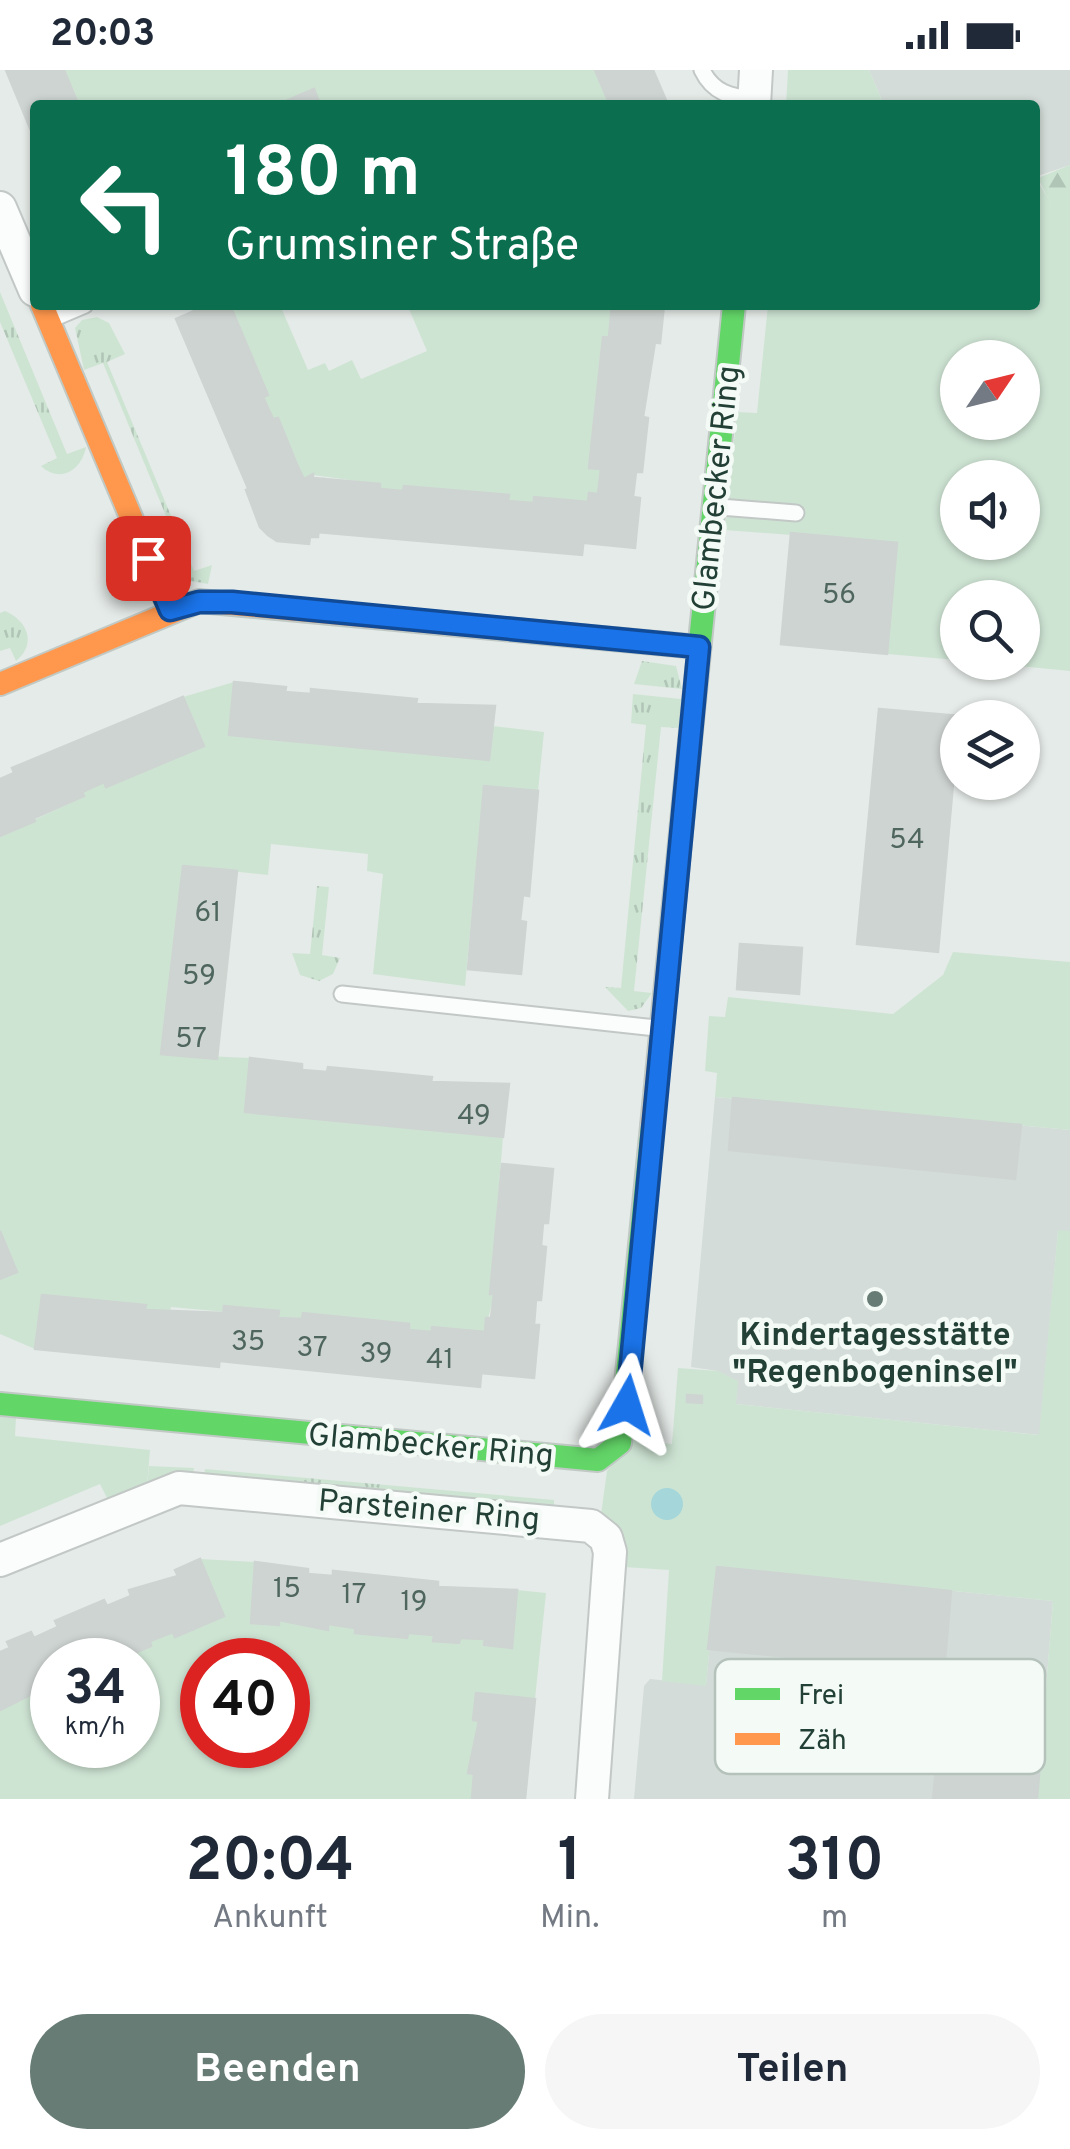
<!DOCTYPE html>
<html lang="de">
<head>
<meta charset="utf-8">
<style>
  body { margin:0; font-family:Overpass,sans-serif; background:#f6f6f7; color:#1f2937; height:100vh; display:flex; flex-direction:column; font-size:38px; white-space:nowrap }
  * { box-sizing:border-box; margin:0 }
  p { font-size:32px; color:#747a83 }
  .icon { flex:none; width:55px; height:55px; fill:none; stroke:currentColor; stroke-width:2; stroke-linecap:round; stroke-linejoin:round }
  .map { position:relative; height:1729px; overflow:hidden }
  .side { display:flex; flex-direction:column; background:#fff; flex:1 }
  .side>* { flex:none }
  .banner { position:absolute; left:30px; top:30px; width:1010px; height:210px; border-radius:10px; box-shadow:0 2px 8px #0004; background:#0b6e4f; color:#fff; overflow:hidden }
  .needle { width:65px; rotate:55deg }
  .controls { position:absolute; left:940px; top:270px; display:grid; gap:20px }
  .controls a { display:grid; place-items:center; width:100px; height:100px; border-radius:50%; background:#fff; box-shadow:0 2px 8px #0004; font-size:50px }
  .speed { position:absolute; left:30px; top:1568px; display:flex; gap:20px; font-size:50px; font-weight:700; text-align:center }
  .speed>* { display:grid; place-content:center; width:130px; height:130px; border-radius:50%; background:#fff; box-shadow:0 2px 8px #0004; line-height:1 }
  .speed small { font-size:25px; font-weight:400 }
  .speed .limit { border:15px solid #d22; background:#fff; color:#111 }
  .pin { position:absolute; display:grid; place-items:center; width:85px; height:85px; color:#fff; margin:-42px; border-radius:20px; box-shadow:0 5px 15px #0006 }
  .me { position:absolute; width:110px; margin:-55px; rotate:6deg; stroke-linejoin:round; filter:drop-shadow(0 0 8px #0008) }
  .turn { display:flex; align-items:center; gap:35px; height:210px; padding:0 30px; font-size:45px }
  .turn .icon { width:130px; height:130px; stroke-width:2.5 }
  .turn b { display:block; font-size:70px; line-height:85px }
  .eta { display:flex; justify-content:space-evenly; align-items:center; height:170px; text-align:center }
  .eta b { font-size:60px; font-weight:700; line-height:70px }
  .button { display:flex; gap:20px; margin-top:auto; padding:20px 30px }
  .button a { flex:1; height:115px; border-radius:60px; background:#667c74; color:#fff; font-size:40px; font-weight:700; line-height:115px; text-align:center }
  .button a+a { background:#f6f6f7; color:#1f2937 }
  .status { display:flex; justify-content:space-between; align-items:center; height:70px; padding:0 50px; background:#fff; direction:ltr }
  .status svg { height:28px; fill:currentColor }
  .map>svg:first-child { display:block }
</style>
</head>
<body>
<div class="status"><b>20:03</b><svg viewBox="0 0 49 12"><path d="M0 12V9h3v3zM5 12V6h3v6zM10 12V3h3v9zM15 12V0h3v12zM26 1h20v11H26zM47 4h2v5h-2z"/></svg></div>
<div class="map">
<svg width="1070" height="1729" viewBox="0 0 1070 1729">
  <defs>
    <pattern id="grass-tufts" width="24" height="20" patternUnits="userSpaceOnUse" patternTransform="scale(2.5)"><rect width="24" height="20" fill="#cee4d3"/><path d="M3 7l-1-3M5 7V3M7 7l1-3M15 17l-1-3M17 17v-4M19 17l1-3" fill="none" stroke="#b1c5b6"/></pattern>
    <pattern id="forest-firs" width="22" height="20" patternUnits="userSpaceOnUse" patternTransform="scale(2.5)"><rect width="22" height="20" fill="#cee4d3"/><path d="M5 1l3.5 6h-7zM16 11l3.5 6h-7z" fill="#b1c5b6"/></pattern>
  </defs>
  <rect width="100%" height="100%" fill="#e5ebe8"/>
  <g fill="#d3dcd8">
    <path d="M869,0H1070V95L1035,107V35H884Z"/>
    <path d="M715,1027L1070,1060V1161H1058L1040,1365L736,1334L718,1301L691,1297Z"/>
    <path d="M717,1497L1053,1531L1037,1729H634L644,1616L650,1609L706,1615Z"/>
  </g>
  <g fill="url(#grass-tufts)">
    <path d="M0,222L67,384L86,377C82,400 60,414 41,396L57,388L0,252Z"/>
    <path d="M97,247L109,253L125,284L107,292L194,501L212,495L208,514L180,509L160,483L178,475L103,293L84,300L75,258L82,250Z"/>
    <path d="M5,541C28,551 37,574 16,591L10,578L0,581V543Z"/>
    <path d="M642,591L676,596L682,619L634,614Z"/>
    <path d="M633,624L681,629L679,658L661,657L634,921L652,923L641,938L628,941L605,917L621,918L646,655L631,653Z"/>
    <path d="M317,816L329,817L322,885L340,888L333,904L319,911L300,905L292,883L310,884Z"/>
    <path d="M149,1396L194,1398L193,1405L147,1416Z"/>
    <path d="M205,1399L554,1430V1437L204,1406Z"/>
  </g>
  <path fill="url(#forest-firs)" d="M1070,95V164L1062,157L1038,108Z"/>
  <g fill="#cee4d3" fill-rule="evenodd">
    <path d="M64,0H595L610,35H320L313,20L277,35H76Z"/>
    <path d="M788,0H869L884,35H786Z"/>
    <path d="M1035,107L1070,164V601L989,593L1022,592V528H958L957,590L887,584L897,473L725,460L737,342L757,343L768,235H1035ZM958,288H1022V352H958ZM958,408H1022V472H958Z"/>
    <path d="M230,235H280L308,300L325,293L329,301L352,290L361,309L427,281L409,239L417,235H612L609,267H602L589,397L601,399L598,424L589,423L588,432L535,427L534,433L508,431V425L405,416L403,421L380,419L379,414L313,405L304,409L278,348L273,349L263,327L268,324Z"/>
    <path d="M234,612L229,664L489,690L492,656L544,662L538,721L484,716L465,916L373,904L383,804L367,801L368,784L271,774L268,805L183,796L161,984L250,988L245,1042L503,1067L490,1223L494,1224L485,1262L433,1257L432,1262L409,1260V1254L303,1243L302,1249L171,1237L170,1242L42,1225L35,1279L0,1264V1209L17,1202L0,1161V766L83,727L82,722L104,712L107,717L203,676L183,627Z"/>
    <path d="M953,882L1070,892V1060L715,1027L717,1003L705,1001L709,946L725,947L728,927L893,944L943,905Z"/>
    <path d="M1058,1160L1070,1161V1729H1037L1053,1531L717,1497L706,1616L662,1611L669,1500L624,1497L623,1468L601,1444L607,1401L634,1370L672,1374L678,1298L718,1301L738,1311L736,1334L1039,1365Z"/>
    <path d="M0,1347L16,1348L15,1366L150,1380L147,1416L108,1430L100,1414L0,1456Z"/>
    <path d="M200,1489L255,1492L251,1553L278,1555L279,1550L327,1560L328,1554L355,1558L356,1564L406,1568L408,1563L434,1565L433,1571L458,1573L460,1568L485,1569V1576L512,1578L517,1520L546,1523L535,1629L476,1623L473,1650L479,1651L468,1702L474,1704L472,1729H0V1640L52,1612V1675H138V1590H118L151,1576L150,1571L173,1562L176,1567L223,1546ZM202,1590H288V1675H202Z"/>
  </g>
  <circle fill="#a5d7da" cx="667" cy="1434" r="16"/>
  <g fill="#ced4d1" stroke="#ced4d1" stroke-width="2.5">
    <path d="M6,0H64L78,34L35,35V70Z"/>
    <path d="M595,0H653L668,35H610Z"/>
    <path d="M314,19L320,35H277Z"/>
    <path d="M208,235H230L268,325L263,327L273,349L278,348L298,397L248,418L176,249Z"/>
    <path d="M612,235H664L660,273L609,267Z"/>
    <path d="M603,267L655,272L643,347L648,348L642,402H636L633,427L640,428L635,478L584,473L589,423L598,424L601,399L589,398Z"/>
    <path d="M298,397L304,409L313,404V408L324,409L318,467H310L309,474L277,471L268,465L260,457L246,420Z"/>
    <path d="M324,409L380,414V419L403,421L404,416L509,425L508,431L534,433V427L588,432L582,485L318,462Z"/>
    <path d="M791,463L897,473L887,584L781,574Z"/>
    <path d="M234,612L286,617L285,622L311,624V619L417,629L416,634L495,636L489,690L229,665Z"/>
    <path d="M183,627L204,676L106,717L104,712L82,722L84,726L34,748L12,698Z"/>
    <path d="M879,639L959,646L938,882L857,874Z"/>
    <path d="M14,703L35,751L0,766V709Z"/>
    <path d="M484,716L538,721L529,826L523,825L520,851L526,852L521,904L468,899Z"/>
    <path d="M183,796L237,801L217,989L161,984Z"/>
    <path d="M740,874L802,878L799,924L737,919Z"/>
    <path d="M250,988L302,994V1000L327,1002L328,997L432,1007L431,1012L509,1014L503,1067L245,1042Z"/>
    <path d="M733,1028L1021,1055L1015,1109L729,1080Z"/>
    <path d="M502,1094L553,1099L548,1153H543L541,1176L546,1177L541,1230H536L534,1255H539L534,1308L482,1303L486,1248H491L494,1224H490Z"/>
    <path d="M0,1161L17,1202L0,1209Z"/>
    <path d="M42,1225L146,1235L145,1240L223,1243L219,1297L35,1279Z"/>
    <path d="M224,1236L279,1241L278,1248L302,1249L303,1243L409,1254V1260L432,1262V1257L485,1262L480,1317L219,1291Z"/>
    <path d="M687,1325L702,1326V1333L687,1332Z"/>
    <path d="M200,1489L224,1546L175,1567L173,1562L150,1571L151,1576L118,1590H52V1614L0,1640V1582L10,1578L7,1572L31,1562L34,1568L58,1557L55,1551L104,1530L107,1536L131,1526L129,1520L178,1506L175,1500Z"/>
    <path d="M255,1492L308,1499V1504L333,1506V1501L438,1512V1517L517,1520L512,1578L484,1575L485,1569L460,1568L459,1573L433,1571L434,1565L408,1563L407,1568L355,1563V1558L328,1554V1560L279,1550V1555L251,1553Z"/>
    <path d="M717,1497L951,1521L944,1602L708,1579Z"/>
    <path d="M476,1623L535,1629L525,1729H472L474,1704L468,1703L479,1651L473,1650Z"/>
    <path d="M940,1659L1042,1669L1037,1729H933Z"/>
  </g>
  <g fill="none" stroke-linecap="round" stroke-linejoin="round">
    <g stroke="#c2c8c5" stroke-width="19">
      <g id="lane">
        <path d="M702,0C713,23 731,27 754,29"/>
        <path d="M52,249L85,235"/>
        <path d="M720,437L796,443"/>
        <path d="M342,924L656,958"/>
      </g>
    </g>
    <g stroke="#c2c8c5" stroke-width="36">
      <g id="street">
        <path d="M754,35L756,0"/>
        <path d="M0,138L35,220"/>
        <path d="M0,1490L179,1418L591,1456L606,1468L610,1482L592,1729"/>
      </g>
    </g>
    <g stroke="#c1c9c5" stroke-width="26">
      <g id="fast">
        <path d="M690,671L734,235"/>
        <path d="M0,1334L598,1390L620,1373L652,1056"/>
      </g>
    </g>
    <g stroke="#c1c9c5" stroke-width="26">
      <g id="slow">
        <path d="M42,235L170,540"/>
        <path d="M0,614L199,531L699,577"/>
        <path d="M652,1056L690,671"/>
      </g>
    </g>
    <use href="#lane" stroke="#fbfcfc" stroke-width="15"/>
    <use href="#street" stroke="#fbfcfc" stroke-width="32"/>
    <use href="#fast" stroke="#63d668" stroke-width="22"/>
    <use href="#slow" stroke="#ff974d" stroke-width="22"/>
  </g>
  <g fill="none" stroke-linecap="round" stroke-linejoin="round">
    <g stroke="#114b97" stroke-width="25">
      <path id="route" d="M148,488L170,540L199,532H232L699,577L627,1335"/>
    </g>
    <use href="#route" stroke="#1a73e8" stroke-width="18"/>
  </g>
  <circle fill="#667c74" stroke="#f4faf6" stroke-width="4" cx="875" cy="1229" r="10"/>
  <g text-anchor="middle" stroke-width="9" stroke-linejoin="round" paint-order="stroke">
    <g font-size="28" fill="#4e665d">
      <text x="839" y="533">56</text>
      <text x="907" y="778">54</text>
      <text x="208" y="851">61</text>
      <text x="199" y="914">59</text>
      <text x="191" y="977">57</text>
      <text x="474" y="1054">49</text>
      <text x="248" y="1280">35</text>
      <text x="312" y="1286">37</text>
      <text x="376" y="1292">39</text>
      <text x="440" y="1298">41</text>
      <text x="287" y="1527">15</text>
      <text x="354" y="1533">17</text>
      <text x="414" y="1540">19</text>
    </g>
    <g font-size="32" fill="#224035" stroke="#f4faf6">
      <text transform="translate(715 418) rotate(-84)" y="11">Glambecker Ring</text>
      <text transform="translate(431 1374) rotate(5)" y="11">Glambecker Ring</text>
      <text transform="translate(429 1439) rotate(5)" y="11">Parsteiner Ring</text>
    </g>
    <g font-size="32" font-weight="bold" fill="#224035" stroke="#f4faf6">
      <text x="875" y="1275">Kindertagesstätte<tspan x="875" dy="37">"Regenbogeninsel"</tspan></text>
    </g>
  </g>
  <rect x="715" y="1589" width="330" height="115" rx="15" fill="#f4faf6" stroke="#b5c2bc" stroke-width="2.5"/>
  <rect x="735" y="1618" width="45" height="12" fill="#63d668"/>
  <rect x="735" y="1663" width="45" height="12" fill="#ff974d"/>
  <g font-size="28" fill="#224035">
    <text x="798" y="1634">Frei</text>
    <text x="798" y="1679">Zäh</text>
  </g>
</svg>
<div class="controls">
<a><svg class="needle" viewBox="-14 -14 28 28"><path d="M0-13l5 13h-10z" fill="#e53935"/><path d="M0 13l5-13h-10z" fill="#747a83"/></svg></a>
<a><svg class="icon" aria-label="sound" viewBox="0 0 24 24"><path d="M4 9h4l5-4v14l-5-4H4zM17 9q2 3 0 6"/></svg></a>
<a><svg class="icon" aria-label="search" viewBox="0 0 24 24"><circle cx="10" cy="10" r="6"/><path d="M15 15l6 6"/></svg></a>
<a><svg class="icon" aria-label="layers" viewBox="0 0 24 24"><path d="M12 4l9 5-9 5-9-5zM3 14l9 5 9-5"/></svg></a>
</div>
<div class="speed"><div>34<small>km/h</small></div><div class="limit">40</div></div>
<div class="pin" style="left:148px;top:488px;background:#d93025"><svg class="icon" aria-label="arrive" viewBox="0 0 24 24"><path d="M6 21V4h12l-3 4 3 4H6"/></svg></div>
<svg class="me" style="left:627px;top:1335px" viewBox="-20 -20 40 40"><path d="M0-17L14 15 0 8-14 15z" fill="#1a73e8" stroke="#fff" stroke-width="4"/></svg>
<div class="banner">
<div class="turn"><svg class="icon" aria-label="left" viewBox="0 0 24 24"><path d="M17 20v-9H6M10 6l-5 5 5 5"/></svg><div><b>180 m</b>Grumsiner Straße</div></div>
</div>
</div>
<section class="side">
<div class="eta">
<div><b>20:04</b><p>Ankunft</p></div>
<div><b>1</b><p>Min.</p></div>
<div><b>310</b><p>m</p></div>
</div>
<div class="button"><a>Beenden</a><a>Teilen</a></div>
</section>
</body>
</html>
